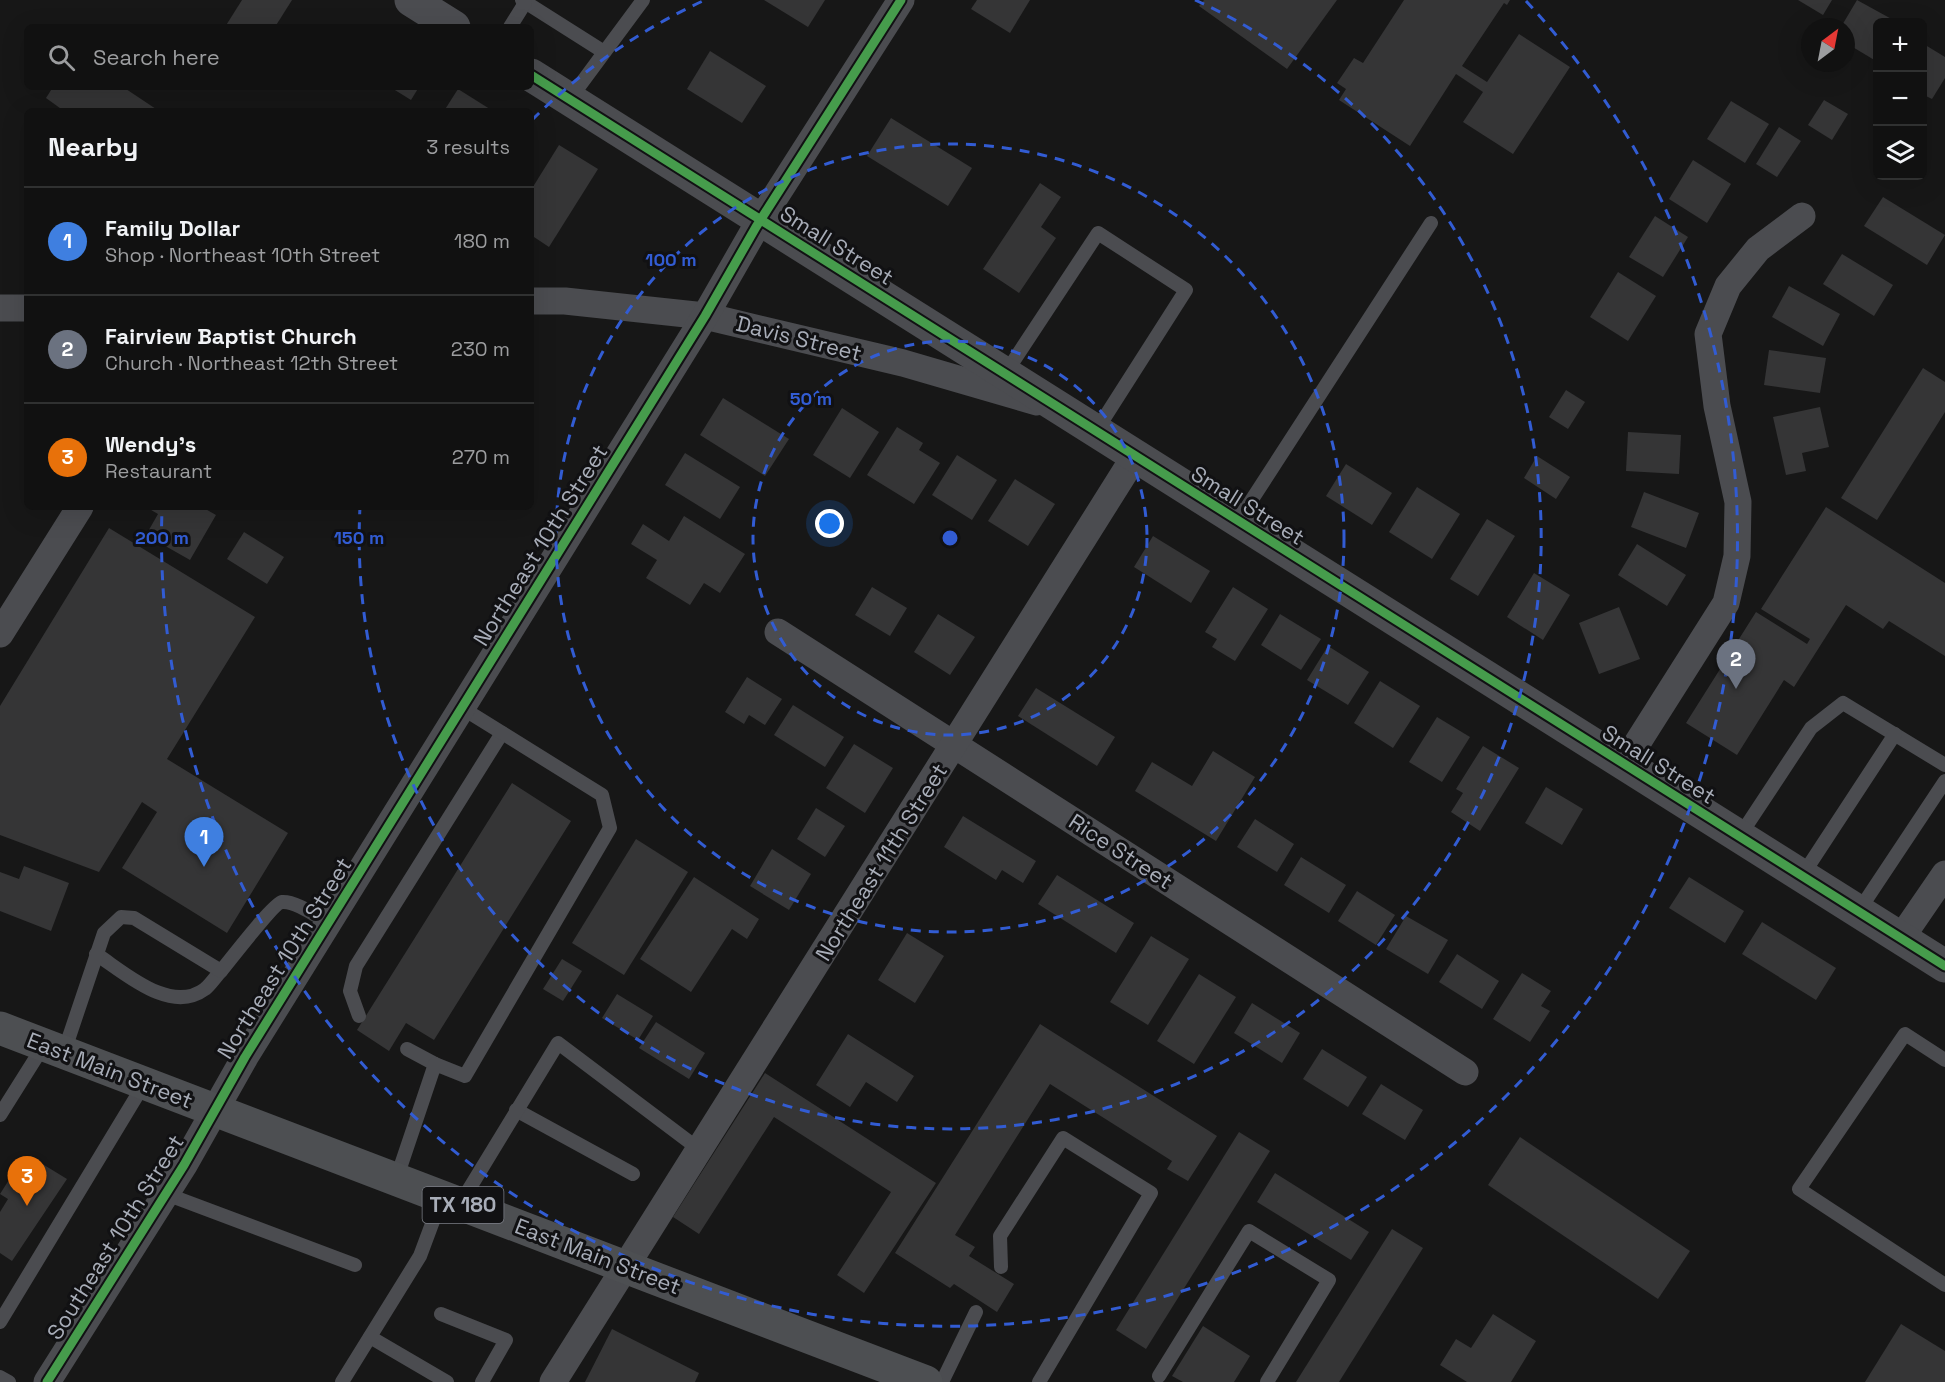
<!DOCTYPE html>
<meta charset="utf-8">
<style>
body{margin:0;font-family:"Space Grotesk",sans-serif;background:#1e1f1f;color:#f1f3f6}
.controls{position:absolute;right:18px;top:18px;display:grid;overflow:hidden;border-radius:9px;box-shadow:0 6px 24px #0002}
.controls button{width:54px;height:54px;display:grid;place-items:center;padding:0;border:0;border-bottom:2px solid #303131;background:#111;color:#f1f3f6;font:30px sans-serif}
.compass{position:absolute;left:1801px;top:18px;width:54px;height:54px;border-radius:50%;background:#111;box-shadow:0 6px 24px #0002;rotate:32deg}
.you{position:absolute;left:830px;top:524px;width:21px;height:21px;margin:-15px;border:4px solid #fff;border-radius:50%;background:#1a73e8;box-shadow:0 0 0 9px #1a73e833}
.badge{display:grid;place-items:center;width:39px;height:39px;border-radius:50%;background:#ea580c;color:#fff;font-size:20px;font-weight:700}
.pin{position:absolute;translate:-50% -50px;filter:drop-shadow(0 2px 3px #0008)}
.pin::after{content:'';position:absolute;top:32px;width:21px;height:18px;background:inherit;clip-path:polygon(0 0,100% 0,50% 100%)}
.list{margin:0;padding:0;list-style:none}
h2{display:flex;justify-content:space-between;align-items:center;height:78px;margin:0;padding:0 24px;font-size:26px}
h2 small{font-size:20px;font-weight:400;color:#9c9d9f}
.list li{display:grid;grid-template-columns:39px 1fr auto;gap:18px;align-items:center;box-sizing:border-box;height:108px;padding:0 24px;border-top:2px solid #303131}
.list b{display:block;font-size:22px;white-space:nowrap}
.list p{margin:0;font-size:20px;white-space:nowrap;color:#9c9d9f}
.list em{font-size:20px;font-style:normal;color:#9c9d9f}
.icon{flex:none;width:33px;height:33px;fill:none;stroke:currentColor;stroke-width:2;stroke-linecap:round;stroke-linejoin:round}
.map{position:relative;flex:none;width:1945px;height:1382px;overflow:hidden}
.search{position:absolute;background:#111;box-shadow:0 6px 24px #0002;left:24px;top:24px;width:510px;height:66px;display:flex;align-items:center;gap:15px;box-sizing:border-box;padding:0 21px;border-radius:9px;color:#9c9d9f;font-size:22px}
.panel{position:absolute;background:#111;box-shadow:0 6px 24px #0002;left:24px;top:108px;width:510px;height:402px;border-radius:9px}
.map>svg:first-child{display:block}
.building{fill:#353536}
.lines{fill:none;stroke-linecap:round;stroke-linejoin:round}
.service{stroke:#4b4c50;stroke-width:14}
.minor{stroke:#4b4c50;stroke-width:27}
.tertiary{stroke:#4b4c50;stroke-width:33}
.primary{stroke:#4d4f52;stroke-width:33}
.cycleway-casing{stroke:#111113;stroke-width:13}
.cycleway{stroke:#469c4c;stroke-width:9}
.ring{fill:none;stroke:#325cd3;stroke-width:3;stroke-dasharray:10 8}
.labels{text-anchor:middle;stroke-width:6;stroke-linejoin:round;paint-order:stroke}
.shield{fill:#111113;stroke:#7b7e86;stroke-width:1.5}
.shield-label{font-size:21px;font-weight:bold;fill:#a8adb8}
.street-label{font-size:22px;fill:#a8adb8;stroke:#111113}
.centre{fill:#325cd3;stroke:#111113;stroke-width:3}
.ring-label{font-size:18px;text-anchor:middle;font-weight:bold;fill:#325cd3;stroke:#111113;stroke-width:6;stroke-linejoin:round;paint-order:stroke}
</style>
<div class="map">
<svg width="1945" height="1382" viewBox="0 0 1945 1382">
<rect width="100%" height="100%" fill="#171717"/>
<g class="building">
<path d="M 242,0 L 292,0 L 275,27 L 225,27 Z"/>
<path d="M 764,0 L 825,0 L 808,27 Z"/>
<path d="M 977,0 L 1030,0 L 1010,33 L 971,9 Z"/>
<path d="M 1204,0 L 1337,0 L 1287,69 L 1199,6 Z"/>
<path d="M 1404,0 L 1510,0 L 1507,5 L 1504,3 L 1462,66 L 1487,82 L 1519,34 L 1570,67 L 1513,154 L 1463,122 L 1483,92 L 1456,74 L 1410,146 L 1339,100 L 1346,89 L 1337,83 L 1354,58 L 1363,63 Z"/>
<path d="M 1798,0 L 1832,0 L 1823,15 Z"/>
<path d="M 1857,0 L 1897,22 L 1878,22 L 1876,61 L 1846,43 L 1846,27 L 1841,27 Z"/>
<path d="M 1922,43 L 1945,57 L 1945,78 L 1932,99 L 1922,94 Z"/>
<path d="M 710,51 L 766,86 L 742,123 L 687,89 Z"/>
<path d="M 53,87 L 123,87 L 159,111 L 64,111 L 46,98 Z"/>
<path d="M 390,87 L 419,87 L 411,100 Z"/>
<path d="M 458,89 L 493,111 L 444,111 Z"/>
<path d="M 1824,100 L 1848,114 L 1832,140 L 1808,125 Z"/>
<path d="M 1731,101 L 1769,124 L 1745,163 L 1707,139 Z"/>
<path d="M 891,118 L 972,168 L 948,206 L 867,156 Z"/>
<path d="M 1779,127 L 1801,141 L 1777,177 L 1756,164 Z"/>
<path d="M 559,145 L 598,169 L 549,247 L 531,235 L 531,190 Z"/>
<path d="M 1693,160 L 1731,184 L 1707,223 L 1669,199 Z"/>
<path d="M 1040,183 L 1061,197 L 1041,227 L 1056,238 L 1019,293 L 983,269 Z"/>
<path d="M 1883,197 L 1945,235 L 1927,265 L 1864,226 Z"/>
<path d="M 1655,216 L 1688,237 L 1663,277 L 1629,257 Z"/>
<path d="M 1842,254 L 1893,285 L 1874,316 L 1823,284 Z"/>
<path d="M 1618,272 L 1656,296 L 1628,341 L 1590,317 Z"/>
<path d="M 1789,286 L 1840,314 L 1823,346 L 1772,317 Z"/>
<path d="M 1769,350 L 1826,358 L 1820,393 L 1764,385 Z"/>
<path d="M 1923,368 L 1945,382 L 1945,412 L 1877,520 L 1841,498 Z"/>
<path d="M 1566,390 L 1585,402 L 1568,429 L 1549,417 Z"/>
<path d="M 723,398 L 789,439 L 765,476 L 700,435 Z"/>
<path d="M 1820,407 L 1829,447 L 1802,453 L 1806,471 L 1786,475 L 1773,417 Z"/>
<path d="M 842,408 L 879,432 L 850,478 L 813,455 Z"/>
<path d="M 897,427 L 923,443 L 919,450 L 940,463 L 914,504 L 867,475 Z"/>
<path d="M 1628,432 L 1681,435 L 1679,474 L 1626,471 Z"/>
<path d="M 685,453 L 740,487 L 720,519 L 665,485 Z"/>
<path d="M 957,455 L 997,480 L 972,520 L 932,495 Z"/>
<path d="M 1537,456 L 1570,477 L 1556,499 L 1524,478 Z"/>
<path d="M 1346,464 L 1392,493 L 1372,525 L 1326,496 Z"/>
<path d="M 1015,479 L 1055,504 L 1028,546 L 988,521 Z"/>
<path d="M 1417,487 L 1460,514 L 1432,559 L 1389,532 Z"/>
<path d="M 1644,492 L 1699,513 L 1686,548 L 1631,527 Z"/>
<path d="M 146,507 L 202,507 L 216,515 L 190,560 L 146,535 L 158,514 Z"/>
<path d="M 1826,507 L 1945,583 L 1945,656 L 1889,621 L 1883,629 L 1846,605 L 1794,687 L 1784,680 L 1737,755 L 1686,723 L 1756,612 L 1807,644 L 1810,639 L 1761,609 Z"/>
<path d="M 684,516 L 745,554 L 720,593 L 704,583 L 690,605 L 646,578 L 657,560 L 631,544 L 643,524 L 669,541 Z"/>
<path d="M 1487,519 L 1515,536 L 1478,596 L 1450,579 Z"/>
<path d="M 109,528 L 255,617 L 167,759 L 288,833 L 227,933 L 122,868 L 157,812 L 142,802 L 99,872 L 0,835 L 0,706 Z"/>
<path d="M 244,532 L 284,557 L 267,584 L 227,559 Z"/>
<path d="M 1153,536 L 1210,571 L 1191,603 L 1134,567 Z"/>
<path d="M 1637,544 L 1686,575 L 1667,606 L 1618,575 Z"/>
<path d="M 1534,573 L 1570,595 L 1543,640 L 1507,617 Z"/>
<path d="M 872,587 L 907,608 L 890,636 L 855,615 Z"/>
<path d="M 1233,587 L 1268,609 L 1235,661 L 1212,647 L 1217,639 L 1205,632 Z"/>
<path d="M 1619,607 L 1640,659 L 1599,674 L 1579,623 Z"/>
<path d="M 938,614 L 975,637 L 950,675 L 914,652 Z"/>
<path d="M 1280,614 L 1321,639 L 1301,670 L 1261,645 Z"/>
<path d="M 1328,646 L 1369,672 L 1348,705 L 1307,680 Z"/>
<path d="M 747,677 L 782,699 L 765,725 L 749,715 L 744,724 L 725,712 Z"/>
<path d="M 1380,681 L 1420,706 L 1393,748 L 1354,723 Z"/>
<path d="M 1036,688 L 1115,737 L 1097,766 L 1018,716 Z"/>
<path d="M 793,705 L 844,737 L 825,767 L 774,735 Z"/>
<path d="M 1437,717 L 1470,737 L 1442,782 L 1409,762 Z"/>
<path d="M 854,744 L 893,768 L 865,813 L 826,788 Z"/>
<path d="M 1483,746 L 1519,768 L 1480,831 L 1451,812 L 1463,793 L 1456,789 Z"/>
<path d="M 1213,751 L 1255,777 L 1216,841 L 1135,791 L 1152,762 L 1192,786 Z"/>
<path d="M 512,783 L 571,821 L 434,1040 L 406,1023 L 389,1051 L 357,1030 Z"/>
<path d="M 1546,787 L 1583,809 L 1562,845 L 1525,823 Z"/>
<path d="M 816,808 L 845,826 L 825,857 L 797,839 Z"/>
<path d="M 963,816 L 1036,861 L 1023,883 L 1002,870 L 996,880 L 944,847 Z"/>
<path d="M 1255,819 L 1294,844 L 1277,872 L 1237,847 Z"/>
<path d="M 636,839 L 688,872 L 624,975 L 572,943 Z"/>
<path d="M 772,849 L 811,874 L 789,910 L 750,886 Z"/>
<path d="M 1301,857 L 1346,885 L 1329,913 L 1284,885 Z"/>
<path d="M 24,866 L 69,883 L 51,931 L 0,911 L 0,872 L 19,879 Z"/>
<path d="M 1057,875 L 1134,923 L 1116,953 L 1038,904 Z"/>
<path d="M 694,877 L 759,919 L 747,939 L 732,929 L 691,992 L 640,959 Z"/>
<path d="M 1689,877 L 1744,911 L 1725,943 L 1669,908 Z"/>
<path d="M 1357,891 L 1395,915 L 1376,945 L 1338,921 Z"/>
<path d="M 1406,916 L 1448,940 L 1428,974 L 1386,949 Z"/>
<path d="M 1762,922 L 1836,968 L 1816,1000 L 1742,954 Z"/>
<path d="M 907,933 L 944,956 L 915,1003 L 878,980 Z"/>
<path d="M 1151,936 L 1189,959 L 1148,1025 L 1110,1002 Z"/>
<path d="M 1457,954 L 1499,981 L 1482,1009 L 1439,982 Z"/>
<path d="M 562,959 L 582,971 L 563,1001 L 543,989 Z"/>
<path d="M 1522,973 L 1551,991 L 1541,1006 L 1550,1011 L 1530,1042 L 1493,1019 Z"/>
<path d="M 1199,974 L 1236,997 L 1194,1064 L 1157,1041 Z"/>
<path d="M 617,994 L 653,1016 L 638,1040 L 602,1018 Z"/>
<path d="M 1252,1003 L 1300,1033 L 1282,1063 L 1234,1033 Z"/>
<path d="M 656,1022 L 705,1053 L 689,1079 L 639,1048 Z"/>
<path d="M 1040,1024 L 1217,1136 L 1188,1181 L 1167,1169 L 1172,1161 L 1050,1084 L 955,1235 L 975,1247 L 969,1256 L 1014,1284 L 997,1312 L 954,1284 L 950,1288 L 895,1253 Z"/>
<path d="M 848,1034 L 914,1076 L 897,1102 L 866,1082 L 850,1107 L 816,1085 Z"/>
<path d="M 1322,1049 L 1367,1077 L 1348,1107 L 1303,1079 Z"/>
<path d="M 765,1073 L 936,1183 L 864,1293 L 837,1275 L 891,1192 L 774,1117 L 699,1234 L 673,1217 Z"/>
<path d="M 1381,1084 L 1423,1110 L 1405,1140 L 1362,1114 Z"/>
<path d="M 1239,1132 L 1270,1151 L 1146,1349 L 1116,1330 Z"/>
<path d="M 1520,1137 L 1690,1251 L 1658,1299 L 1488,1185 Z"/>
<path d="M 31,1157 L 67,1179 L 12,1261 L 0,1253 L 0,1212 L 8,1199 L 0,1194 L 14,1172 L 19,1175 Z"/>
<path d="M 1275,1173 L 1369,1232 L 1351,1260 L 1257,1202 Z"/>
<path d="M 1392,1229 L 1423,1248 L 1339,1382 L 1296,1382 Z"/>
<path d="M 1493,1314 L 1536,1341 L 1511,1382 L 1467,1382 L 1440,1365 L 1456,1339 L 1471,1348 Z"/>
<path d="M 1901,1324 L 1945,1351 L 1945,1382 L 1865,1382 Z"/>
<path d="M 1203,1326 L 1250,1356 L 1234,1382 L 1183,1382 L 1172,1376 Z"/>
<path d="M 612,1329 L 699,1373 L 695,1382 L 585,1382 Z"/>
</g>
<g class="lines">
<g class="service">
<path d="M 522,0 L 604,52"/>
<path d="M 510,27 L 525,3"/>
<path d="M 569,100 L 643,0"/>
<path d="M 1005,374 L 1098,233 L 1186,290 L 1096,431"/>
<path d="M 1238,521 L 1431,223"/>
<path d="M 1739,837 L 1811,728 L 1843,703 L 1945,765"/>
<path d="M 1802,876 L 1895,734"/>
<path d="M 1858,912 L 1945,781"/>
<path d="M 96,954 C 124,972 170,1015 205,989 C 211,984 216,976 221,971"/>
<path d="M 359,1016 L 350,991 L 356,966 L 502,733"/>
<path d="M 407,1049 L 435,1064"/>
<path d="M 64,1052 L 104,933 L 121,917 L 134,918 L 221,971 C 230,960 274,903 282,902 C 296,901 316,916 329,923"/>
<path d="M 1945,1060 L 1905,1034 L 1799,1189 L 1945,1285"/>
<path d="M 516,1110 L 633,1174"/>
<path d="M 0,1115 L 44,1045"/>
<path d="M 396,1180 L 435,1064 L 465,1076 L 610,828 L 602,795 L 462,708"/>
<path d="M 166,1194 L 355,1265"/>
<path d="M 460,1204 L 558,1043 L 700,1150"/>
<path d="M 1001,1267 L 1000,1236 L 1063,1138 L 1151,1193 L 1039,1382"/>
<path d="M 441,1314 L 506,1340 L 482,1382"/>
<path d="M 0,1322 L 144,1084"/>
<path d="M 370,1337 L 447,1382"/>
<path d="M 1159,1376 L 1249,1231 L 1329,1280 L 1267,1382"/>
<path d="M 0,1377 L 9,1382"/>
<path d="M 342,1382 L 420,1256 L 442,1197"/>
<path d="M 942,1382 L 976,1312"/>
</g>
<g class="minor">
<path d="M 531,301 L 565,301 L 705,316 L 903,363 L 1037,402"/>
<path d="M 0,308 L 27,308"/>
<path d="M 778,632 L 1465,1072"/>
<path d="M 0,634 L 80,507"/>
<path d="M 1624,764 L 1726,603 L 1737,556 L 1738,502 L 1717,406 L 1708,334 L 1728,286 L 1758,249 L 1802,216"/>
<path d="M 1901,938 L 1945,874"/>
<path d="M 47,1382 L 184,1165 L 245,1057 L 705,316 L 756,227 L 901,0"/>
<path d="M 553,1382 L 1135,456"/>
</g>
<g class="tertiary">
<path d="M 411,0 L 454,27"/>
<path d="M 531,75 L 1945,966"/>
</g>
<path class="primary" d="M 0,1028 L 926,1382"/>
<g class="cycleway-casing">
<g id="cycleway">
<path d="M 531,75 L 1945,966"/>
<path d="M 47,1382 L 184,1165 L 245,1057 L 705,316 L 756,227 L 901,0"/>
</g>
</g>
<use href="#cycleway" class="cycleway"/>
</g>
<g class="ring">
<circle cx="950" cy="538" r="197"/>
<circle cx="950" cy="538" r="394"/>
<path d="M532 120A591 591 0 0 1 705 0M1195 0A591 591 0 1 1 360 507"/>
<path d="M1526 1A788 788 0 1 1 162 510"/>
</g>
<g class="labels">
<rect class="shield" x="422.5" y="1187" width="81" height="36" rx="4.5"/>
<g class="shield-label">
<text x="463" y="1212">TX 180</text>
</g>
<g class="street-label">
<text transform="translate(837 245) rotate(32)" y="8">Small Street</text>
<text transform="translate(799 338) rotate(14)" y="8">Davis Street</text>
<text transform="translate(1248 505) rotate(32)" y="8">Small Street</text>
<text transform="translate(540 545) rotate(-58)" y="8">Northeast 10th Street</text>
<text transform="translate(1659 764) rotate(32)" y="8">Small Street</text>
<text transform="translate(1121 851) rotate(33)" y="8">Rice Street</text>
<text transform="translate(881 862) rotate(-58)" y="8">Northeast 11th Street</text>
<text transform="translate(284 958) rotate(-58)" y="8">Northeast 10th Street</text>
<text transform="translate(110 1070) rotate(21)" y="8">East Main Street</text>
<text transform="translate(115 1237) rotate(-58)" y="8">Southeast 10th Street</text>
<text transform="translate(598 1256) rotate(21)" y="8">East Main Street</text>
</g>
</g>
<circle cx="950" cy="538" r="9" class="centre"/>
<g class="ring-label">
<text x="671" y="266">100 m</text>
<text x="811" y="405">50 m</text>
<text x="162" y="544">200 m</text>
<text x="359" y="544">150 m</text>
</g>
</svg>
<div class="controls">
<button>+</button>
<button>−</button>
<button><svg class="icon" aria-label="layers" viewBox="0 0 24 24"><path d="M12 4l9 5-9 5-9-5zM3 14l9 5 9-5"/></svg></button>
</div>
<svg class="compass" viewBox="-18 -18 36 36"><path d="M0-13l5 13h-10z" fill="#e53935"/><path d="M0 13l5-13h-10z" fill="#9c9d9f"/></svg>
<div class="you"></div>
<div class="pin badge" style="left:204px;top:867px;background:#3f7fe0">1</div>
<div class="pin badge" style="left:1736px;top:689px;background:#6b7280">2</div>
<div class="pin badge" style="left:27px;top:1206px;background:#e8710a">3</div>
<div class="search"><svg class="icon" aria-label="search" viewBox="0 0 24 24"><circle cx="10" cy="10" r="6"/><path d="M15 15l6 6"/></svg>Search here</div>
<section class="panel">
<h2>Nearby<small>3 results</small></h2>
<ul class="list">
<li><span class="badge" style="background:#3f7fe0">1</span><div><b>Family Dollar</b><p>Shop · Northeast 10th Street</p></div><em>180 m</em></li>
<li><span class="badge" style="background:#6b7280">2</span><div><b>Fairview Baptist Church</b><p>Church · Northeast 12th Street</p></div><em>230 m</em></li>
<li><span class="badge" style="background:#e8710a">3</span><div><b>Wendy's</b><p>Restaurant</p></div><em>270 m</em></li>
</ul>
</section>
</div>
